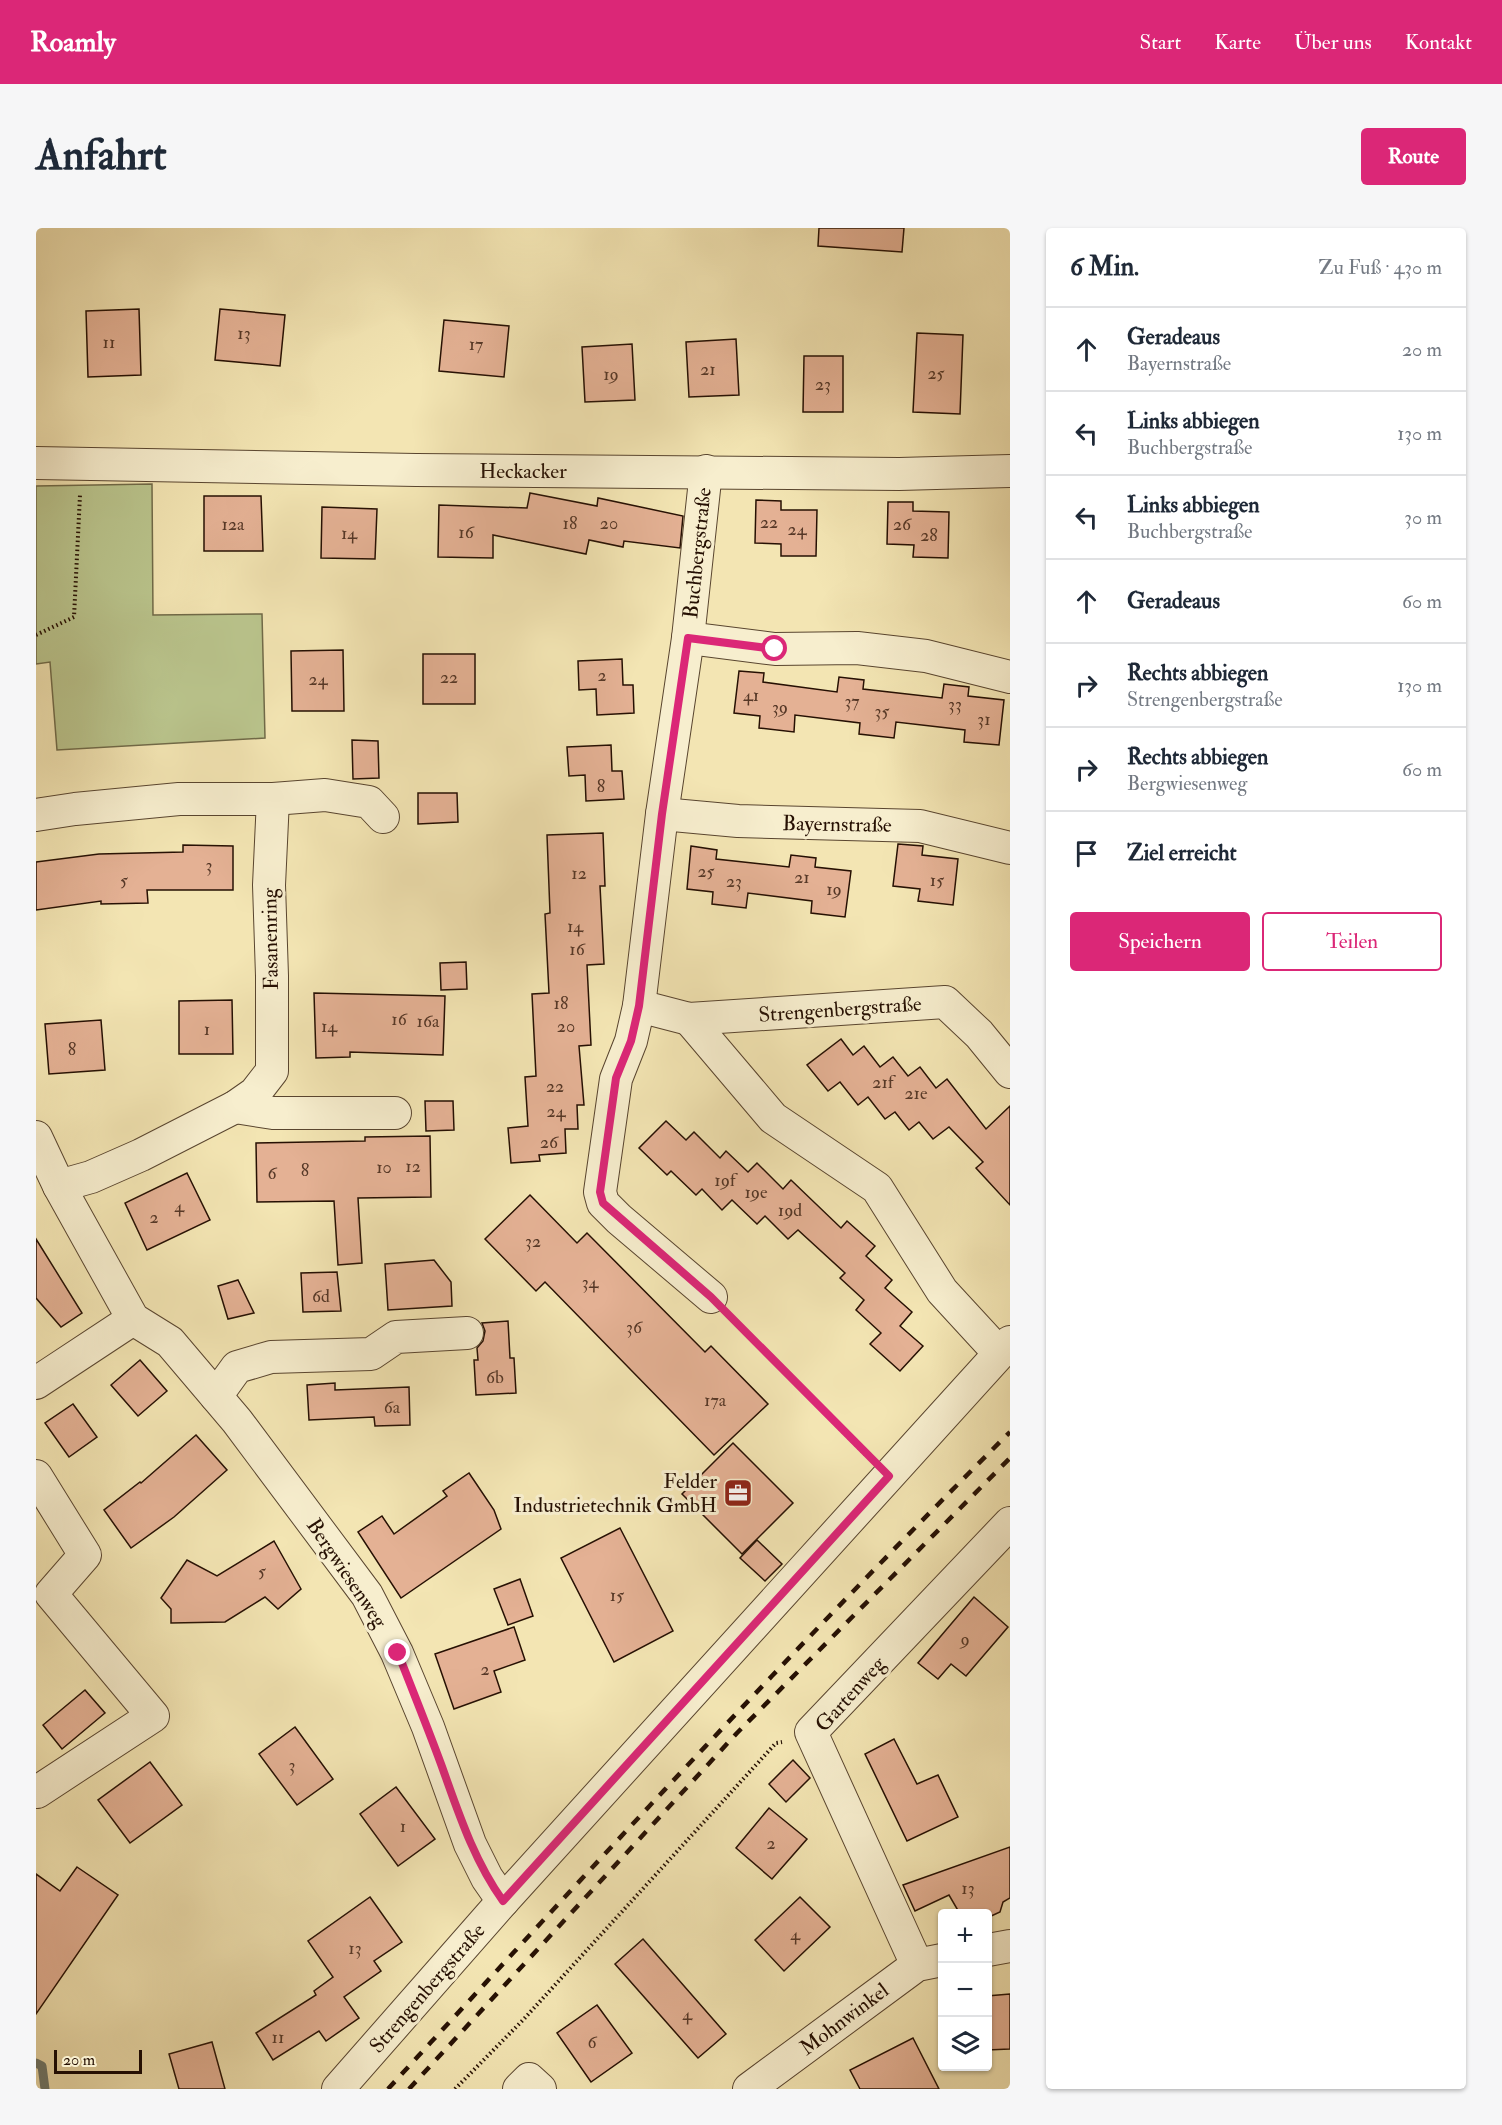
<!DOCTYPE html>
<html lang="de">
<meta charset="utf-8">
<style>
body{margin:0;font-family:"IM FELL Double Pica",serif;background:#f6f6f7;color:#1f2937}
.controls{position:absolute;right:18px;bottom:18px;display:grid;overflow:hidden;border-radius:6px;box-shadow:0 2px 4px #0004}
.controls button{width:54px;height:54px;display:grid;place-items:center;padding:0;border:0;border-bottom:2px solid #e0e1e3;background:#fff;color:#1f2937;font:30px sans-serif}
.scale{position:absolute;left:18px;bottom:15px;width:88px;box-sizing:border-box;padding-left:6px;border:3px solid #261003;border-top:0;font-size:16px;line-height:21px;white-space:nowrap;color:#261003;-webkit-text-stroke:4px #f7eece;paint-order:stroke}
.stop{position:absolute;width:18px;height:18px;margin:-14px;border:4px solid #db2777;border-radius:50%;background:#fff}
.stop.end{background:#db2777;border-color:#fff;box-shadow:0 2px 6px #0008}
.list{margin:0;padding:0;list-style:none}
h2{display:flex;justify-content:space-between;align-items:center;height:78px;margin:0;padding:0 24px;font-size:26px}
h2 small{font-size:20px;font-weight:400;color:#747a83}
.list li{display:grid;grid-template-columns:39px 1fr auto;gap:18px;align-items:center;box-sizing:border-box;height:84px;padding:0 24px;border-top:2px solid #e0e1e3}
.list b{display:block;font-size:22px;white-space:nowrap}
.list p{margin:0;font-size:20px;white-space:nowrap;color:#747a83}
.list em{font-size:20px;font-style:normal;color:#747a83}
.actions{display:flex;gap:12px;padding:18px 24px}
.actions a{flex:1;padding:14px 0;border:2px solid #db2777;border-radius:6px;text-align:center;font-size:21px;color:#db2777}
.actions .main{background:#db2777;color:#fff}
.icon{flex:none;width:33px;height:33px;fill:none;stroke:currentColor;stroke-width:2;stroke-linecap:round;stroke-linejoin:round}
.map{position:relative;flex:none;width:974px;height:1861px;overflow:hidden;border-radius:6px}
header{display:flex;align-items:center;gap:36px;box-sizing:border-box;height:84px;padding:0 30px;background:#db2777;color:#fff}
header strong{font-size:28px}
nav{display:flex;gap:33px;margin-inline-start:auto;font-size:21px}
.intro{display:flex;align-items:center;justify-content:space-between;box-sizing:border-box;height:144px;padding:0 36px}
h1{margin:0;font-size:42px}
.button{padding:15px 27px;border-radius:6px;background:#db2777;color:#fff;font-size:21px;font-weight:700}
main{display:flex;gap:36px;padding:0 36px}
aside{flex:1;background:#fff;border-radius:6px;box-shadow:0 2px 4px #0004}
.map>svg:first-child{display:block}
.green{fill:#bac58d;stroke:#706a48;stroke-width:1.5}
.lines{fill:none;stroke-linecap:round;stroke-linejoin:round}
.stream{stroke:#6d786d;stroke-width:9}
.building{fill:#e4b194;stroke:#261003;stroke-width:1.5}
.minor-casing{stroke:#59452f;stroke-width:34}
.path{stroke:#261003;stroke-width:4;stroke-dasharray:1.5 3;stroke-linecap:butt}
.minor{stroke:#f7eece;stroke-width:32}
.rail{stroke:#261003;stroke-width:4.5;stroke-dasharray:10 10;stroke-linecap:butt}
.route{stroke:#db2777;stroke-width:8}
.labels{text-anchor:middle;stroke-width:6;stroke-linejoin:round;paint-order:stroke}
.number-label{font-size:18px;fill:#563827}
.street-label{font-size:21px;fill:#261003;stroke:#f7eece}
.poi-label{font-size:21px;fill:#261003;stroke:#f7eece;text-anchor:end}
</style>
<header>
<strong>Roamly</strong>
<nav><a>Start</a><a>Karte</a><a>Über uns</a><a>Kontakt</a></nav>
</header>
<div class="intro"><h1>Anfahrt</h1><a class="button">Route</a></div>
<main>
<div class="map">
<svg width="974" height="1861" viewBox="0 0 974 1861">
<rect width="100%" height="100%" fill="#f3e5b3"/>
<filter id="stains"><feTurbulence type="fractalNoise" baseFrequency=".00333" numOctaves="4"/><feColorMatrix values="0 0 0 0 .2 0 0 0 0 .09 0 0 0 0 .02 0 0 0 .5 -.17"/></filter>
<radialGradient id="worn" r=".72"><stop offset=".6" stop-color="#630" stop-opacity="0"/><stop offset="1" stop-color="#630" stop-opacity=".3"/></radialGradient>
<path class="green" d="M 116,256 L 117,387 L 226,386 L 229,510 L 21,522 L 14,434 L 0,436 L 0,258 Z"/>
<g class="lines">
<path class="stream" d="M 0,1835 L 6,1838 L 9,1861"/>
</g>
<g class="building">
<path d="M 783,0 L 868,0 L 866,24 L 782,18 Z"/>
<path d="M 103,81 L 105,147 L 52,149 L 50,83 Z"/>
<path d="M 184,81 L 249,87 L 244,138 L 179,132 Z"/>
<path d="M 408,92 L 473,98 L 468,149 L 403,143 Z"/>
<path d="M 881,105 L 927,107 L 924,186 L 877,184 Z"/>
<path d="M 700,111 L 703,167 L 653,169 L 650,114 Z"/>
<path d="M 596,116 L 599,172 L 549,174 L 546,119 Z"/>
<path d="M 768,128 L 807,128 L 807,184 L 767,184 Z"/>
<path d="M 494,265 L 561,278 L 562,270 L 647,288 L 644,320 L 588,313 L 587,319 L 553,312 L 550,326 L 457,307 L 457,330 L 402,329 L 403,277 L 491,280 Z"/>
<path d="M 168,268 L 225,268 L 227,323 L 168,323 Z"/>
<path d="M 720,272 L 745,273 L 745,282 L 781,282 L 780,328 L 745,328 L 745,316 L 719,315 Z"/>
<path d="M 852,274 L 877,274 L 877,283 L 913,284 L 912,330 L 877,329 L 878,317 L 851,316 Z"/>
<path d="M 286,279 L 341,281 L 339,331 L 285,330 Z"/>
<path d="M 307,422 L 308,483 L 256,483 L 255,423 Z"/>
<rect x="387" y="426" width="52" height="50"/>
<path d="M 586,431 L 587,457 L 597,457 L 598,485 L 561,487 L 560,461 L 543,462 L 542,433 Z"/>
<path d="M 703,443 L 728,445 L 727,454 L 801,464 L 803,449 L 828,452 L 827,461 L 906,470 L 908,456 L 933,459 L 932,468 L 968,472 L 963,517 L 928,514 L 929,502 L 860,494 L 858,510 L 823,506 L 824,495 L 759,487 L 758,504 L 723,500 L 724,488 L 698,485 Z"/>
<path d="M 316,512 L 342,513 L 343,550 L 317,551 Z"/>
<path d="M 575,517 L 576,543 L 586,543 L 588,571 L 550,573 L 549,547 L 533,548 L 531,519 Z"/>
<path d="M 382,565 L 421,565 L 422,594 L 382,596 Z"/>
<path d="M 567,605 L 569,658 L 564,658 L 568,736 L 551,737 L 555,817 L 543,818 L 548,877 L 541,877 L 542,901 L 529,901 L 530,925 L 503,927 L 504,933 L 475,935 L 472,900 L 492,898 L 489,849 L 500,848 L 496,766 L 513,765 L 509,686 L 514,685 L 511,607 Z"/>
<path d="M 862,616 L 887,618 L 886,627 L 922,631 L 917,677 L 882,673 L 884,661 L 857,658 Z"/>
<path d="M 147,617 L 197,618 L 197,662 L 111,662 L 112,675 L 65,676 L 65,673 L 0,682 L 0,634 L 63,626 L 147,624 Z"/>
<path d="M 655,618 L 681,622 L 680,631 L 753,639 L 755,627 L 780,630 L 779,639 L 815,643 L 809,689 L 775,685 L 776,673 L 712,665 L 710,680 L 676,676 L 677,664 L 651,661 Z"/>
<path d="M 430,734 L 431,761 L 405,762 L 404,735 Z"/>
<path d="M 278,765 L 409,768 L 407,827 L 314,824 L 314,829 L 280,830 Z"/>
<path d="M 196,772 L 197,826 L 143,826 L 143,773 Z"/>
<path d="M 65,792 L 69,842 L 13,846 L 9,796 Z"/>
<path d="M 805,811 L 817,827 L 828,818 L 844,839 L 857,829 L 872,848 L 884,839 L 900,860 L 911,851 L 950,901 L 974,878 L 974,977 L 940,940 L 947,934 L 913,899 L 897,911 L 883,894 L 873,902 L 859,884 L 849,891 L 832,869 L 822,877 L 804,854 L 792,863 L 771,837 Z"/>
<path d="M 389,873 L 417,873 L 418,902 L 390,903 Z"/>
<path d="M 630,893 L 650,912 L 658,904 L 684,930 L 690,923 L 712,944 L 721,935 L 747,961 L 755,952 L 805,1000 L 811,993 L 839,1018 L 830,1028 L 856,1052 L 849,1060 L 876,1084 L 864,1098 L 887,1118 L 864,1143 L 834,1116 L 845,1105 L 820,1082 L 828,1072 L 804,1050 L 809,1045 L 762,1002 L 752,1011 L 729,988 L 721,996 L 696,972 L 686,982 L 666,961 L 660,967 L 635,943 L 631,947 L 603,920 Z"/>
<path d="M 394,908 L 395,969 L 322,970 L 326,1035 L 302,1037 L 298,973 L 221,974 L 220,915 L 329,913 L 329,909 Z"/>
<path d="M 151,945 L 174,992 L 111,1022 L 89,975 Z"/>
<path d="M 494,967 L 541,1015 L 551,1005 L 669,1124 L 675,1118 L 732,1176 L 678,1227 L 509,1054 L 500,1063 L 449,1011 Z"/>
<path d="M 0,1011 L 46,1085 L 25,1099 L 0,1070 Z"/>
<path d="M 398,1032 L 415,1054 L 416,1078 L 352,1082 L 349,1036 Z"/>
<path d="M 301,1044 L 305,1083 L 267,1084 L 265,1045 Z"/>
<path d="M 202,1052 L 218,1085 L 192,1091 L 182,1058 Z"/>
<path d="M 472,1093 L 474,1130 L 478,1130 L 480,1165 L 440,1167 L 438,1132 L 442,1132 L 441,1120 L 447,1113 L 449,1103 L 446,1095 Z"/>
<path d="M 104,1132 L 131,1163 L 102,1188 L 75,1157 Z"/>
<path d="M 299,1155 L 299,1162 L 373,1159 L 374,1197 L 339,1198 L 338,1189 L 273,1192 L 271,1157 Z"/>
<path d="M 37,1176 L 61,1209 L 33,1229 L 9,1195 Z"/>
<path d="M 160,1207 L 191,1242 L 138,1289 L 95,1320 L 68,1282 L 104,1254 L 105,1255 Z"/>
<path d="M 697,1215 L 757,1275 L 706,1326 L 646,1266 Z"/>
<path d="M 433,1245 L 458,1282 L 465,1301 L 365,1370 L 322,1304 L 346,1288 L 358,1306 L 411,1268 L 407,1263 Z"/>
<path d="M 584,1300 L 637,1403 L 578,1434 L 525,1330 Z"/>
<path d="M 721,1312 L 746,1336 L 729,1353 L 704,1330 Z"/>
<path d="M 238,1313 L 265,1361 L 242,1381 L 229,1369 L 189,1394 L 135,1395 L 135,1381 L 125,1370 L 151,1332 L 181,1348 Z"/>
<path d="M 484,1351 L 497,1388 L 472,1397 L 458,1361 Z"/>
<path d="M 938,1369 L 972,1399 L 930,1448 L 915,1436 L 902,1451 L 882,1435 Z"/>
<path d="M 478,1399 L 489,1432 L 458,1443 L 465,1464 L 418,1481 L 399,1426 Z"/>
<path d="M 49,1462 L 69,1485 L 26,1521 L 7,1497 Z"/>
<path d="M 259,1499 L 297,1551 L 261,1577 L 223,1526 Z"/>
<path d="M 858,1511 L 881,1556 L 902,1547 L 922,1589 L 871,1613 L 829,1526 Z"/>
<path d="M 757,1532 L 774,1550 L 750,1574 L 733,1556 Z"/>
<path d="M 114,1534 L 146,1577 L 94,1615 L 62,1572 Z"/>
<path d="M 360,1559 L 399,1611 L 362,1638 L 324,1586 Z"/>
<path d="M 733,1580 L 771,1611 L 736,1651 L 700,1620 Z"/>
<path d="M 974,1619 L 974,1670 L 967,1674 L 964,1684 L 953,1689 L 951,1686 L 924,1686 L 913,1667 L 879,1683 L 867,1657 Z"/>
<path d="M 41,1639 L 82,1667 L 0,1786 L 0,1646 L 24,1663 Z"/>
<path d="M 334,1669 L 366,1714 L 338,1733 L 345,1743 L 308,1769 L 323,1790 L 290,1813 L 283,1803 L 237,1832 L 220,1805 L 280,1767 L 278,1763 L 297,1749 L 272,1713 Z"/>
<path d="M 764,1669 L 794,1699 L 748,1743 L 719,1712 Z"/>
<path d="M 607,1711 L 690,1806 L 662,1830 L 579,1736 Z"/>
<path d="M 974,1766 L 974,1821 L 951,1822 L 951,1768 Z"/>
<path d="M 561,1777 L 596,1825 L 555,1854 L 521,1805 Z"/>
<path d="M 877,1810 L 903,1861 L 824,1861 L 814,1842 Z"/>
<path d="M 176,1814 L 189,1861 L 143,1861 L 133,1826 Z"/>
</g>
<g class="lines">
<g class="minor-casing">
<g id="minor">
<path d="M 0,235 L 380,242 L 863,246 L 974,243"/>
<path d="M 670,243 L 652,410 L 626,586 L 603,778 L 595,813 L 580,851 L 564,964 L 567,975 L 583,991 L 675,1069"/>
<path d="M 652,410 L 739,421 L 821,420 L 890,428 L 974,449"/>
<path d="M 237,571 L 289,567 L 333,574 L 347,589"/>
<path d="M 626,586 L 702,593 L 884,598 L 974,620"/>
<path d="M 0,587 L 39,581 L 143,571 L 237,571 L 233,657 L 236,748 L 236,843 L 219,865 L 199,879 L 105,927 L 55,949 L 23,958"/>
<path d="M 603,778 L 653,791 L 909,774 L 943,806 L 974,844"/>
<path d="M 653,791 L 737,890 L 841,960 L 906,1063 L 963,1125"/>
<path d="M 199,879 L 237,885 L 359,885"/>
<path d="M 0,909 L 23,958 L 97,1091 L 134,1114 L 201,1193 L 331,1367 L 361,1425 L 392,1499 L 434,1616 L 451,1650 L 467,1673"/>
<path d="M 0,1155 L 97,1091"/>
<path d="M 180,1168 L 201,1139 L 235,1129 L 335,1126 L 360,1109 L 431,1105"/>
<path d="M 0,1248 L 49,1327 L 15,1366 L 117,1488 L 1,1564 L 0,1562"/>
<path d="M 952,1722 L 974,1718"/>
<path d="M 881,1737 L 775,1504 L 974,1295"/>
<path d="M 302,1861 L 467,1673 L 974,1114"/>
<path d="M 483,1861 L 493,1851 L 504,1861"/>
<path d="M 713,1861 L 881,1737 L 906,1732"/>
</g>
</g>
<g class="path">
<path d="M 0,407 L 38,389 L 44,267"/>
<path d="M 696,1091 L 830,1227"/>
<path d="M 419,1861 L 487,1792 L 740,1515 L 746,1514"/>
</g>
<use href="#minor" class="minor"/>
<g class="rail">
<path d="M 352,1861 C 556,1639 760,1417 974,1204"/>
<path d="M 373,1861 L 701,1505 L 974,1230"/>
</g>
</g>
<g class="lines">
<path class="route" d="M 362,1425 C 376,1461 391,1498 405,1536 C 422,1583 437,1631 467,1673 L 853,1248 L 675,1069 L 567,975 L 564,964 L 580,850 L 595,813 L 603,778 L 626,586 L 652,410 L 739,421"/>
</g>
<defs>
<g id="office-square" transform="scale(1.5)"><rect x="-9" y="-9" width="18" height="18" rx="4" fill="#8f2418" stroke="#f7eece"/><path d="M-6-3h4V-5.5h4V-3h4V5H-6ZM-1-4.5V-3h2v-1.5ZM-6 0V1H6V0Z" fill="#fff"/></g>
</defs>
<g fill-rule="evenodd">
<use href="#office-square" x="702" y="1265"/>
</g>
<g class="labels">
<g class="number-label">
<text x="208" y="111">13</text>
<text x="73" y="120">11</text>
<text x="440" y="122">17</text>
<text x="672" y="147">21</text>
<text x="900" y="151">25</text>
<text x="575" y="152">19</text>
<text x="787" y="162">23</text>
<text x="733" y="300">22</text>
<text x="534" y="301">18</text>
<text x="573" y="301">20</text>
<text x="197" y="302">12a</text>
<text x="866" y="302">26</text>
<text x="761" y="307">24</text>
<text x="430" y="310">16</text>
<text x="313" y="311">14</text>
<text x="893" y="313">28</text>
<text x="566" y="453">2</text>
<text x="413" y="455">22</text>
<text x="282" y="457">24</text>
<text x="715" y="473">41</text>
<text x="816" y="479">37</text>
<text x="919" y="482">33</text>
<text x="744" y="485">39</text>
<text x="846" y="489">35</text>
<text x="948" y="497">31</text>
<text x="565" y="564">8</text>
<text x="173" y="643">3</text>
<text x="670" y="649">25</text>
<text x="543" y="651">12</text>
<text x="766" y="655">21</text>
<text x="88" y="658">5</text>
<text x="901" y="658">15</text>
<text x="698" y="659">23</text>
<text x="798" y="667">19</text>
<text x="539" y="704">14</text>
<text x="541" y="727">16</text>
<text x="525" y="781">18</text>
<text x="363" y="797">16</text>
<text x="392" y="799">16a</text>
<text x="293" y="804">14</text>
<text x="530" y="804">20</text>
<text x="171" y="807">1</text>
<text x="36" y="827">8</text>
<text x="847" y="860">21f</text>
<text x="519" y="864">22</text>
<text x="880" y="871">21e</text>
<text x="520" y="889">24</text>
<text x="513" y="920">26</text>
<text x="377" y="944">12</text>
<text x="348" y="945">10</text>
<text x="269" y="948">8</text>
<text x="236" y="951">6</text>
<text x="689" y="958">19f</text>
<text x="720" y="970">19e</text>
<text x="143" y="984">4</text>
<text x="754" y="988">19d</text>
<text x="118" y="995">2</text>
<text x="497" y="1019">32</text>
<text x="554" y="1060">34</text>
<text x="285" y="1074">6d</text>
<text x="598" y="1105">36</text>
<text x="459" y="1155">6b</text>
<text x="679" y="1178">17a</text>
<text x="356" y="1185">6a</text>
<text x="226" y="1349">5</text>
<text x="581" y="1373">15</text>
<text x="929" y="1417">9</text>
<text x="449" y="1447">2</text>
<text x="256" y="1543">3</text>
<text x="367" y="1604">1</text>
<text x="735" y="1621">2</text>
<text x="932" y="1666">13</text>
<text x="759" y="1712">4</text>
<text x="319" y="1726">13</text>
<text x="651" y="1792">4</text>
<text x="242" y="1815">11</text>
<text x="556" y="1820">6</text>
</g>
<g class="street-label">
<text x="487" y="250">Heckacker</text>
<text transform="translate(661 325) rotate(-84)" y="7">Buchbergstraße</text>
<text transform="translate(801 596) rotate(1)" y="7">Bayernstraße</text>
<text transform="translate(234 711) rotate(-91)" y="7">Fasanenring</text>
<text transform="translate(804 781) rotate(-4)" y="7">Strengenbergstraße</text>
<text transform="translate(311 1345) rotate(56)" y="7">Bergwiesenweg</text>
<text transform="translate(814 1466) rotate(-48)" y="7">Gartenweg</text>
<text transform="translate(391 1760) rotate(-49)" y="7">Strengenbergstraße</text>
<text transform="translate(808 1791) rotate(-37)" y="7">Mohnwinkel</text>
</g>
<g class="poi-label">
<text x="681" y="1260">Felder<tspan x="681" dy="24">Industrietechnik GmbH</tspan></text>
</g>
</g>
<rect width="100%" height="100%" filter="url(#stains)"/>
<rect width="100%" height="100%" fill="url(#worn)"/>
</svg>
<div class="controls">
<button>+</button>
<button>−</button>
<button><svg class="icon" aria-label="layers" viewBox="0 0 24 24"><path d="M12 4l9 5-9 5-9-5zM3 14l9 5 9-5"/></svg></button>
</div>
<div class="scale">20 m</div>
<div class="stop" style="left:739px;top:421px"></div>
<div class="stop end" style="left:362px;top:1425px"></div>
</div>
<aside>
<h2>6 Min.<small>Zu Fuß · 430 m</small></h2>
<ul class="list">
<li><svg class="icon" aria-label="ahead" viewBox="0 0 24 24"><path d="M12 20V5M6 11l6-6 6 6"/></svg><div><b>Geradeaus</b><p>Bayernstraße</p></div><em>20 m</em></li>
<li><svg class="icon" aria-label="left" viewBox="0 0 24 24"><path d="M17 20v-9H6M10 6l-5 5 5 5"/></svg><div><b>Links abbiegen</b><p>Buchbergstraße</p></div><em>130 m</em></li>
<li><svg class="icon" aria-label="left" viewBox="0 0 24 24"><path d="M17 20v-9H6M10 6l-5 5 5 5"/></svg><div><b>Links abbiegen</b><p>Buchbergstraße</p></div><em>30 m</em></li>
<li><svg class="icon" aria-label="ahead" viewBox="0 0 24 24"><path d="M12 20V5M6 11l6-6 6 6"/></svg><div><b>Geradeaus</b></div><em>60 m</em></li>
<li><svg class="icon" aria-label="right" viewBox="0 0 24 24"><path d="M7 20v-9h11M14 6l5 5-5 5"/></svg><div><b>Rechts abbiegen</b><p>Strengenbergstraße</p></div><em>130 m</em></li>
<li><svg class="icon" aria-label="right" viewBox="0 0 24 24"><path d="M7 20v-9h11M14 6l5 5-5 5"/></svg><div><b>Rechts abbiegen</b><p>Bergwiesenweg</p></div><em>60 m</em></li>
<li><svg class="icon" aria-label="arrive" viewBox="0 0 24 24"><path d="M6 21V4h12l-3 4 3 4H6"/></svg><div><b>Ziel erreicht</b></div></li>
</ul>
<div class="actions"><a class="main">Speichern</a><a>Teilen</a></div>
</aside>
</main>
